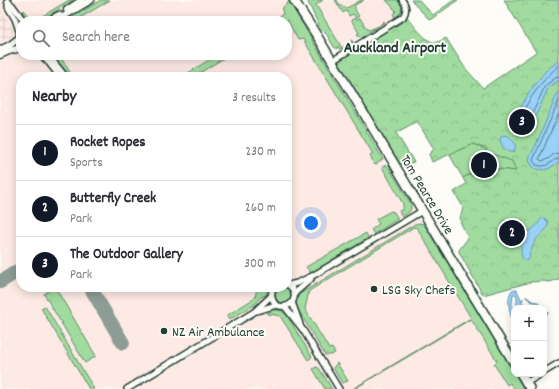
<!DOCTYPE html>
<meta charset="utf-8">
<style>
body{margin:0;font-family:Dekko,sans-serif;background:#f2f2f3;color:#2b2b33}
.controls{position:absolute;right:12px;bottom:12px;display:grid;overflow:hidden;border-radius:8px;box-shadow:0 2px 10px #0003}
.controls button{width:36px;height:36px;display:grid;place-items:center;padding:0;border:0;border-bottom:1px solid #e1e1e2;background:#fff;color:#2b2b33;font:20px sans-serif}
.you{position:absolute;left:311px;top:223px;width:14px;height:14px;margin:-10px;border:3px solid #fff;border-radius:50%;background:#1a73e8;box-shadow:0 0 0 6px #1a73e833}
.badge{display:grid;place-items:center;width:26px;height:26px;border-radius:50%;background:#111827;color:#fff;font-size:13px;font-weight:700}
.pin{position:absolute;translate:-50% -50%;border:2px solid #fff;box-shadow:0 1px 4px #0006}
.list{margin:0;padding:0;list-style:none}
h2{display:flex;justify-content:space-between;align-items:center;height:52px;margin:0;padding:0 16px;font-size:17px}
h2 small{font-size:13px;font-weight:400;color:#7c7c81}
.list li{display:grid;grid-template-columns:26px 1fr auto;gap:12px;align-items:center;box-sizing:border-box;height:56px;padding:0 16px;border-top:1px solid #e1e1e2}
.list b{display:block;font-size:15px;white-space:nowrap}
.list p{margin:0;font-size:13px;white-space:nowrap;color:#7c7c81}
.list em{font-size:13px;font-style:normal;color:#7c7c81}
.icon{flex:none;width:22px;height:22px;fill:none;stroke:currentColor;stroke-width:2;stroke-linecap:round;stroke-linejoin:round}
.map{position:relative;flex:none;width:559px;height:389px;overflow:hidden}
.search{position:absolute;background:#fff;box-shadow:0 2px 10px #0003;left:16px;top:16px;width:276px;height:44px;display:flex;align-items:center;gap:10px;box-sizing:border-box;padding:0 14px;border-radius:16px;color:#7c7c81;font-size:15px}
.panel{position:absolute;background:#fff;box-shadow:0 2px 10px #0003;left:16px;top:72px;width:276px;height:220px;border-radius:16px}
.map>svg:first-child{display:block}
.built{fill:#fdeae5;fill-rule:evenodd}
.industrial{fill:url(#industrial-grid)}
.green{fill:#a1dba0;stroke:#608c6a}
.forest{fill:url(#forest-crowns);stroke:#608c6a}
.water{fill:#99d1f8;stroke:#6896aa}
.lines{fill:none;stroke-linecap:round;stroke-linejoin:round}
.shore{stroke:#507882;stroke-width:1}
.stream{stroke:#6896aa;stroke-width:1.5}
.taxiway{stroke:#8e9c96;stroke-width:14}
.minor-casing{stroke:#1f3d34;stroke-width:8}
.tertiary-casing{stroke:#1f3d34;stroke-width:9}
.primary-casing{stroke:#1f3d34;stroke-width:11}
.minor{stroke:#fdfcf7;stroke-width:5}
.tertiary{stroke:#fdfcf7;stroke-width:6}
.primary{stroke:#fdfcf7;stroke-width:8}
.poi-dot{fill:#1f3d34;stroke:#fdfcf7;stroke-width:1.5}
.labels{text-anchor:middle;stroke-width:4;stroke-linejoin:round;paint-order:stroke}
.street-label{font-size:14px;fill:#1f3d34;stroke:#fdfcf7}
.poi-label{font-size:14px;fill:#1f3d34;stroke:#fdfcf7;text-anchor:start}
.quarter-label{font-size:16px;font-weight:bold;fill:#1f3d34;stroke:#fdfcf7}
</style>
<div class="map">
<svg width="559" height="389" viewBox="0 0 559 389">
<defs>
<pattern id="industrial-grid" width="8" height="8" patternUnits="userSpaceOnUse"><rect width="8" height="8" fill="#fdeae5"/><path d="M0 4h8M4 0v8" fill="none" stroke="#d8cac5"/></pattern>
<pattern id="forest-crowns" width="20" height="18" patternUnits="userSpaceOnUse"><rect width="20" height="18" fill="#a1dba0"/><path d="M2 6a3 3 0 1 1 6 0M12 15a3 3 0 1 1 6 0" fill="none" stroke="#8abd8a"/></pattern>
</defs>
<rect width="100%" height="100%" fill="#fdfcf7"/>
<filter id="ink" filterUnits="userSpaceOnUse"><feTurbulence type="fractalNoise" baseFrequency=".025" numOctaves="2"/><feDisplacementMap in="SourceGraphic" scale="8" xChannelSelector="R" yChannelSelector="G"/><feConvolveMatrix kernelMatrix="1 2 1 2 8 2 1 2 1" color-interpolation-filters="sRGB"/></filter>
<g filter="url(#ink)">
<g class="built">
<path d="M 0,0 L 289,0 L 386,165 L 389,168 L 524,389 L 0,389 ZM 21,21 L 287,21 L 287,55 L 21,55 ZM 21,77 L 287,77 L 287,287 L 21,287 Z"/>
<path d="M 312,0 L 397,0 L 402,5 L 401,12 L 397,18 L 340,49 L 335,43 Z"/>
</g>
<path class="industrial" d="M 0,9 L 13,30 L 9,37 L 0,42 Z"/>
<g class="green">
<path d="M 69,0 L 73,0 L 44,19 C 38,20 33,22 28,20 L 22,12 L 24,10 C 28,17 30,20 39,18 Z"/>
<path d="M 101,0 L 110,0 L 75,21 L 66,21 Z"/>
<path d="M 307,0 L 323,0 L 316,5 L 342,48 L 352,42 L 351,39 L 353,42 L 340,50 L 338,46 L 337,47 L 337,49 L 334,47 L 327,35 L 320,28 Z"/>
<path d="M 335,0 L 337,0 L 340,6 L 341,5 L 345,8 C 352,7 357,0 364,0 L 355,5 C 354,9 357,13 359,16 L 356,18 L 353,14 L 349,16 L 346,11 L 343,13 Z"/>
<path d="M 386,0 L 398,0 L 402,5 C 401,11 401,14 395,18 L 393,14 L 396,11 Z"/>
<path d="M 411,0 L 419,0 L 433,15 L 454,0 L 458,0 L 430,20 L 423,13 Z"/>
<path d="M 289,1 L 383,159 L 375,165 L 370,156 L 373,154 L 303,39 L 298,40 L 287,20 L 285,21 L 272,21 L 283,14 L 282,10 L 283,7 L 287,4 Z"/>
<path d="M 355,18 L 356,20 L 360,18 L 366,28 L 369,30 L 379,26 L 384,21 L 385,22 L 362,37 L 358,35 L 357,34 L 359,33 L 351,20 Z"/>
<path d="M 52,55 L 59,55 L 70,72 L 67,74 Z"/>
<path d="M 217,55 L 229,55 L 193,77 L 184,77 L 183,76 Z"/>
<path d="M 473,144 L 487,149 L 486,152 L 512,160 L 516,171 L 499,169 L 486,174 L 477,170 L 463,178 L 449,154 Z"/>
<path d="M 386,165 L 389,168 L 411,204 C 412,212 408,213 402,217 L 399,211 L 403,209 L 403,204 L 382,167 Z"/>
<path d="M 391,211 L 394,212 L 398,219 L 374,234 L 371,230 L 379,224 L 376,219 Z"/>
<path d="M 419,223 L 424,224 L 524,389 L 514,389 L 510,383 L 507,385 L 494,364 L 497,361 L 471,319 L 354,389 L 354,388 L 471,318 L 417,228 L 414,227 L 309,291 L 305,309 L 329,349 L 332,348 L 335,353 L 331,355 L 325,355 L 297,308 L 296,300 L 298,295 L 415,224 Z"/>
<path d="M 366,233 L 368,238 L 311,273 L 306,267 Z"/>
<path d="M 55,287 L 96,356 L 85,363 L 44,294 Z"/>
<path d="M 257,287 L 268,287 L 266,295 L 261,297 L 254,305 L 232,318 L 228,318 L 226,316 L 255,298 Z"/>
<circle cx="283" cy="295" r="8"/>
<path d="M 45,306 L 94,389 L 89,389 L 41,308 Z"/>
<path d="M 273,310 L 280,310 L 286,314 L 312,357 L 308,360 L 280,316 L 270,314 L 268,315 L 267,313 Z"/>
<path d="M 337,363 L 348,381 L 342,383 L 333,368 Z"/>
<path d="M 316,367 L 319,368 L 332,389 L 325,389 L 313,369 Z"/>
</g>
<path class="forest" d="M 504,0 L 559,0 L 559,279 L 550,282 L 543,281 L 531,282 L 483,295 L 459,252 L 459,250 L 468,238 C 466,234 461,224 460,220 C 460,215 463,211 463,207 L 454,192 L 466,184 L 463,178 L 477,170 L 483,169 L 486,174 L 499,169 L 516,171 L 512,161 L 486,152 L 486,149 L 473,144 L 432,162 L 429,154 L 434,149 L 417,121 L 396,133 L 414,162 L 410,163 L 410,164 L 405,166 L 402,164 L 399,164 L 338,61 L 407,17 C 413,24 424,40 433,42 C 437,43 442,40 446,38 L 465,68 L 483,88 L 536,52 Z"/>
<g class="water">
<path d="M 559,61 L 559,80 L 548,88 L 531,127 L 526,132 L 520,135 L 516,133 C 515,131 514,128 514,124 C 516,110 538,78 549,68 C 552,66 556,63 559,61 Z"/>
<path d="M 558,92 L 559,92 L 559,161 C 550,169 545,172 534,168 L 529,161 L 530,156 L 536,145 Z"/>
<path d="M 504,135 L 508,136 L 515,143 L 515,150 L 513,152 C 506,153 501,146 500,139 L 502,136 Z"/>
<path d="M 543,217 L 548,222 C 548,231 540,234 535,241 C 533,245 532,250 529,254 L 530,257 L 528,260 L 526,261 L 522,258 C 520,249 521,240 527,232 C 534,230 538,223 543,217 Z"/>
<path d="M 512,290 L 517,290 L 525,308 L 515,308 C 518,304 517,298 516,294 L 513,294 L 512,305 L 514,308 L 514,326 C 511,316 505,300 512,290 Z"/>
</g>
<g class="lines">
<g class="shore">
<path d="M 559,66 C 557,68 554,69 552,72 C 542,80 514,118 519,130 L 524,129 L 527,125 L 545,86 L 555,78 L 559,77"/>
<path d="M 559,100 L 533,160 L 536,165 C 549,169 550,160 559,158"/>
<path d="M 559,113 L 539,159 L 542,161 L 548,159 L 554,154 L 559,153"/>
</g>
<g class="stream">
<path d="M 526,297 C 531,299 530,303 537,302 L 539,305 L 543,306 L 544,308"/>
<path d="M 522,300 L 523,299"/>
<path d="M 544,310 L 547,313"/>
<path d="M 544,314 L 548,313"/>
</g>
<g class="taxiway">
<path d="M 0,282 L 21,269"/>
<path d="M 90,287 L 123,343"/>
</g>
<g class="minor-casing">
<g id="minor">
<path d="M 7,1 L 12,5 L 24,21"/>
<path d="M 8,2 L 8,7 L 15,19 L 20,34"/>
<path d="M 41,55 L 49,63 L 60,77"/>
<path d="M 48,55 L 66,77"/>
<path d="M 332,61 L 403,17 C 407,11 407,6 402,0"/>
<path d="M 289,285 L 297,283 L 314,275 L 422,211"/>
<path d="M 274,287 C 270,293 271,299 276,305 C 292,312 302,293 287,284"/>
<path d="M 294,294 L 311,279"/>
<path d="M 292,302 L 300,324"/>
<path d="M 285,307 L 303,330 L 339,389"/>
<path d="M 257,311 L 276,305"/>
<path d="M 544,372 L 559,363"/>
<path d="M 526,383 L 541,374"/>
<path d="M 127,389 L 254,312 L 271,296"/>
</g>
</g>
<g class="tertiary-casing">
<g id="tertiary">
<path d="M 67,10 L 82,0"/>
<path d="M 48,21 L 59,15"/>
<path d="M 56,21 L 91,0"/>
<path d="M 21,33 L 19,38 L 21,43"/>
<path d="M 0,50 L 10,45 L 19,38"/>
<path d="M 0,55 L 9,51 L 21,48"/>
</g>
</g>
<g class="primary-casing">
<g id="primary">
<path d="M 294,0 L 319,39 L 514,363"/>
<path d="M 521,374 L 530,389"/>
</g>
</g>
<use href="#minor" class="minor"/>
<use href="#tertiary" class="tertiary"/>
<use href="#primary" class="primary"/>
</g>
</g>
<g class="poi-dot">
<circle cx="374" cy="289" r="4"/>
<circle cx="164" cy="331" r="4"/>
</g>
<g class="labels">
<g class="street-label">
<text transform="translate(428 194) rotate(59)" y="5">Tom Pearce Drive</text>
</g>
<g class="poi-label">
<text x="382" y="294">LSG Sky Chefs</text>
<text x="172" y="336">NZ Air Ambulance</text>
</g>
<g class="quarter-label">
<text x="395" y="52">Auckland Airport</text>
</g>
</g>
</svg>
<div class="controls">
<button>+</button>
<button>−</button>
</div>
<div class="you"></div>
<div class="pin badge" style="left:484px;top:165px">1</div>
<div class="pin badge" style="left:512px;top:233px">2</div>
<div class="pin badge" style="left:522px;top:122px">3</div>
<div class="search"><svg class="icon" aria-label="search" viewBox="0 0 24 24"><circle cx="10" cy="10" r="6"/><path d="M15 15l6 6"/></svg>Search here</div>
<section class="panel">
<h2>Nearby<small>3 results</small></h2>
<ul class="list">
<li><span class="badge">1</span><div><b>Rocket Ropes</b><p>Sports</p></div><em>230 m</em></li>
<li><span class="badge">2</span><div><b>Butterfly Creek</b><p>Park</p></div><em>260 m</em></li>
<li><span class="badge">3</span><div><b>The Outdoor Gallery</b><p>Park</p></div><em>300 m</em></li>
</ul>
</section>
</div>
